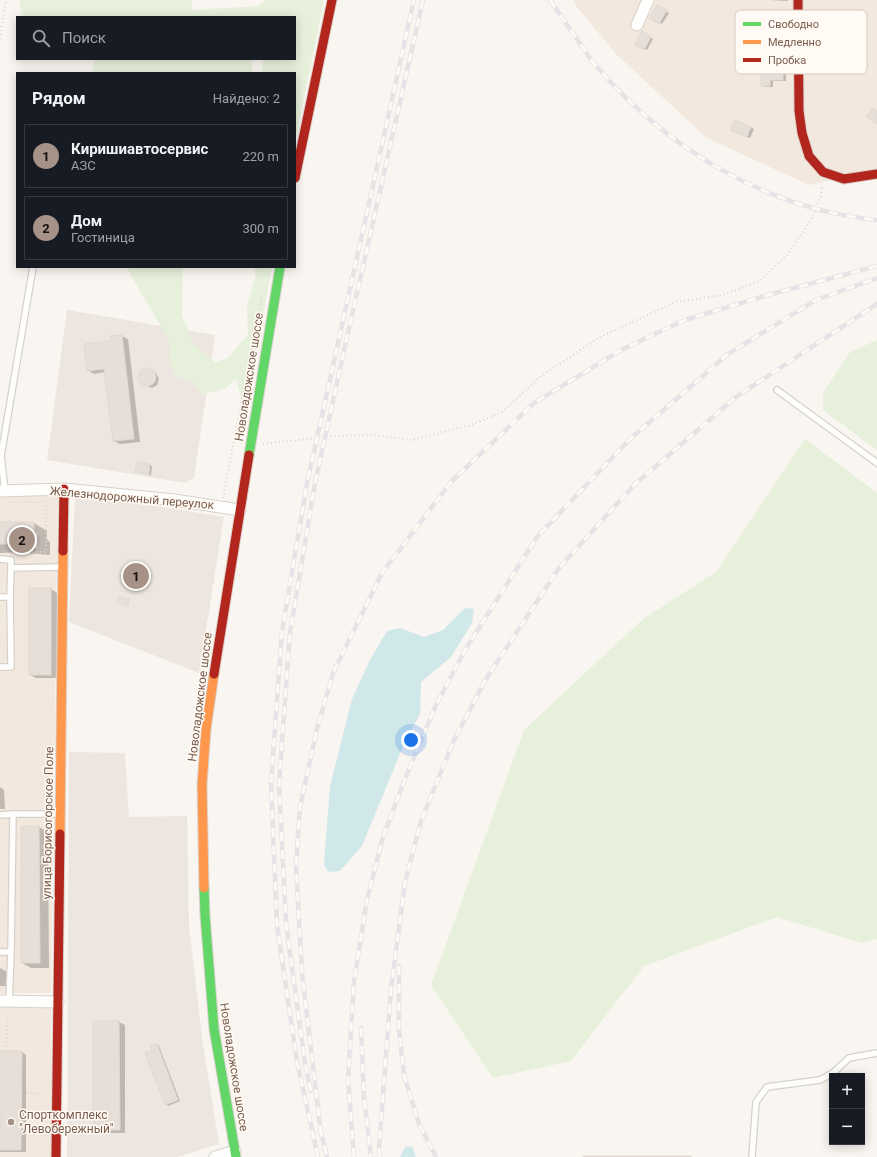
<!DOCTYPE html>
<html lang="ru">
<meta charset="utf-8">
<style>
body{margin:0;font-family:Roboto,sans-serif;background:#242831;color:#f1f3f6}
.controls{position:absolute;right:12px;bottom:12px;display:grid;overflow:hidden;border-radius:0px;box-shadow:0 2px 10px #0003}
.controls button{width:36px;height:36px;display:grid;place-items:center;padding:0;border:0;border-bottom:1px solid #363941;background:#171b24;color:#f1f3f6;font:20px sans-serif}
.you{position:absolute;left:411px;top:740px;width:14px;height:14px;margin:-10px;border:3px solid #fff;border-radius:50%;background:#1a73e8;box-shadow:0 0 0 6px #1a73e833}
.badge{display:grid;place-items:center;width:26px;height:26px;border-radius:50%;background:#a69286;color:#111;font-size:13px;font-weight:700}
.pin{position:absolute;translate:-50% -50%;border:2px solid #fff;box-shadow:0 1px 4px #0006}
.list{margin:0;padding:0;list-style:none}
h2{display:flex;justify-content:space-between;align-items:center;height:52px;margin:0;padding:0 16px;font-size:17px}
h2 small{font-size:13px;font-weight:400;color:#9ea1a6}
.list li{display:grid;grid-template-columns:26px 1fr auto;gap:12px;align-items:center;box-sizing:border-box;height:64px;margin:0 8px 8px;padding:0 8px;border:1px solid #363941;border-radius:0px}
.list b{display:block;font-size:15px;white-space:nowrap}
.list p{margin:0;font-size:13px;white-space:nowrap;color:#9ea1a6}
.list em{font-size:13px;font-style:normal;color:#9ea1a6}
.icon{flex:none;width:22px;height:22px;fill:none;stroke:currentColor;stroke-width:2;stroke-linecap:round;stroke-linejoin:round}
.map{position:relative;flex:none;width:877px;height:1157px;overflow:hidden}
.search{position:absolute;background:#171b24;box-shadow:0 2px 10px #0003;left:16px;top:16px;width:280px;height:44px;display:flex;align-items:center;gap:10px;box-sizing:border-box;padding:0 14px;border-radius:0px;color:#9ea1a6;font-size:15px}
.panel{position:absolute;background:#171b24;box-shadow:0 2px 10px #0003;left:16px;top:72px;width:280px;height:196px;border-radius:0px}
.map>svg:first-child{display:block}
.residential{fill:#f2e8de}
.industrial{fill:#ede5e0}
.green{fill:#e7f0db}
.water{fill:#d0e8ea}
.shadow{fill:#0003}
.building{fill:#e6ded7;stroke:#e2d8d2}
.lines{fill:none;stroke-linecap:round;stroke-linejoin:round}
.lane-casing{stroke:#d7d1cb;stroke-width:8}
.street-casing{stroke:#d7d1cb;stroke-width:13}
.fast-casing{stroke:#d9d2cb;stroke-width:11}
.slow-casing{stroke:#d9d2cb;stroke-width:11}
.jam-casing{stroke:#d9d2cb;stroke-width:11}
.path{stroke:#dcd5d0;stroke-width:2;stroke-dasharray:1 3;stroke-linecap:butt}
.lane{stroke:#fefefd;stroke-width:5.5}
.street{stroke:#fefefd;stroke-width:11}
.fast{stroke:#63d668;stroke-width:9}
.slow{stroke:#ff974d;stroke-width:9}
.jam{stroke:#b3261e;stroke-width:9}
.rail-casing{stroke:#e6e3e7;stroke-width:4.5}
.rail{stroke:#fffaf3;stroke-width:3;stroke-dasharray:9;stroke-linecap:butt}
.poi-dot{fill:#a69286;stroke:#fffaf3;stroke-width:1.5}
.labels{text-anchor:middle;stroke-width:3;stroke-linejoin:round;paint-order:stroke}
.street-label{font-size:12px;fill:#7a5c4d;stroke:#fffaf3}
.poi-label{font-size:12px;fill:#7a5c4d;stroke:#fffaf3;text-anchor:start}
.key{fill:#fffaf3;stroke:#d7cbc1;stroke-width:1}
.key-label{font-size:11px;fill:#7a5c4d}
</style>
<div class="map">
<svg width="877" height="1157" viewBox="0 0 877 1157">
<rect width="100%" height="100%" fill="#f9f5f0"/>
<g class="residential">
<path d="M 573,0 L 877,0 L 877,169 L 809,185 L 707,138 L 616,54 L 577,7 Z"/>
<path d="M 58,494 L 51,993 L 0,993 L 0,496 Z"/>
<path d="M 0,1006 L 51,1007 L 51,1157 L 0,1157 Z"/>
</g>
<g class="industrial">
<path d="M 67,310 L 215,335 L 194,478 L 185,483 L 47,460 Z"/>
<path d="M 75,497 L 163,507 L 224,517 L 199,673 L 69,622 Z"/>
<path d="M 69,752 L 125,753 L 129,817 L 187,816 L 189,926 L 202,1038 L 219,1144 L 177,1157 L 67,1157 Z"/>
</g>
<g class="green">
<path d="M 19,0 L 192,0 L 192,10 L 259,6 L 265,0 L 324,0 L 295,143 L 295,73 L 262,73 L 263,59 L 295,59 L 295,17 L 45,17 L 22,15 Z"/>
<path d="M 95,59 L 252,59 L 252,73 L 92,73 Z"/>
<path d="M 126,267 L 183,267 L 182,316 L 195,345 L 216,363 L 229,357 L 248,334 L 247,306 L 255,278 L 255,267 L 272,267 L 247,399 L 241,399 L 236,378 L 226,388 L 202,395 L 193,382 L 176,376 L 169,361 L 170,342 Z"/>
<path d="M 877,340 L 877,450 L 823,410 L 823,393 L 850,352 Z"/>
<path d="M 805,439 L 877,493 L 877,939 L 862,943 L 777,917 L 644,966 L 571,1061 L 493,1078 L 431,985 L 524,730 L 643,619 L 716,572 Z"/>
</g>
<g class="water">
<path d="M 465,608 L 474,609 L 472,623 L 451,657 L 421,682 L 420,714 L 406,739 L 362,846 L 340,871 L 328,872 L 324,864 L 330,786 L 352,699 L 370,660 L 387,631 L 400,628 L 424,637 L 443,630 Z"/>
<path d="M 412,1146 L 416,1157 L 400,1157 L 405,1147 Z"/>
</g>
<g class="shadow">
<path d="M 769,0 L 788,0 L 788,1 Z"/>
<path d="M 657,6 L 669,13 L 662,24 L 651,18 Z"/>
<path d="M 643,33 L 653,39 L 647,50 L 636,44 Z"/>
<path d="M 762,69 L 783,69 L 786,71 L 786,81 L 773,81 L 773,87 L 765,87 L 762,86 Z"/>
<path d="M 735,121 L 754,129 L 750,138 L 734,131 Z"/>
<path d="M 122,336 L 128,339 L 140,442 L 120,444 L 114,441 L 106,372 L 94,374 L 88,370 L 112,342 Z"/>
<path d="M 147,369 L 156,373 L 159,379 L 157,385 L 152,388 L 142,384 L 139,378 L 141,372 Z"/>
<path d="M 150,465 L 152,466 L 151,475 L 136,472 Z"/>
<path d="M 0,523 L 34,523 L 47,531 L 47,540 L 50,542 L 50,555 L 27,553 L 25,552 L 0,553 Z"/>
<path d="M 51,589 L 57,593 L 57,678 L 36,678 L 30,675 Z"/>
<path d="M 0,787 L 4,790 L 5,809 L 0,809 Z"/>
<path d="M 22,827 L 39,827 L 48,832 L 49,968 L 31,968 L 22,963 Z"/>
<path d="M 0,968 L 8,972 L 8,980 L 6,980 L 6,986 L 0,986 Z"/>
<path d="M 119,1022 L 125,1025 L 125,1133 L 100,1133 L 94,1130 Z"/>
<path d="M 157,1045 L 159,1046 L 180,1101 L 168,1106 L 166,1104 Z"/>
<path d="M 0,1052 L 22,1052 L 26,1055 L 26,1152 L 0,1152 Z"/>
</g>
<g class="building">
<path d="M 657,5 L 667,10 L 659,24 L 649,18 Z"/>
<path d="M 642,31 L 651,37 L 644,50 L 635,45 Z"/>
<path d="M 761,68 L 783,68 L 783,80 L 770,80 L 770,86 L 761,86 Z"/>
<path d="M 872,108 L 877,111 L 877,124 L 866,117 Z"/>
<path d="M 735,120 L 751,127 L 747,137 L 730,130 Z"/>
<path d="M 122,335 L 134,439 L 113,441 L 104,369 L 87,371 L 84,344 L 111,341 L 110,336 Z"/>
<circle cx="147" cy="377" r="9"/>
<path d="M 137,462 L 150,464 L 149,474 L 135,472 Z"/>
<path d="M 0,522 L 34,522 L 34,533 L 37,533 L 37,548 L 28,548 L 28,546 L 13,546 L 13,544 L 0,544 Z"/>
<rect x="29" y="588" width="22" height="87"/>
<path d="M 119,597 L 129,599 L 128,606 L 117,603 Z"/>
<path d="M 21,826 L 39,826 L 40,963 L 21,963 Z"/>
<path d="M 93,1021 L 119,1021 L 120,1130 L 93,1130 Z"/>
<path d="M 157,1044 L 178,1100 L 165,1105 L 145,1053 L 152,1051 L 151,1046 Z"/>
<path d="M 0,1051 L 22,1051 L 21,1150 L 0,1150 Z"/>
<rect x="583" y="1156" width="108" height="1"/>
</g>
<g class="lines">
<g class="lane-casing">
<g id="lane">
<path d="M 777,390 L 877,463"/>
<path d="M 5,491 L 1,456 L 33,267"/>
<path d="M 0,559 L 11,560 L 11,568"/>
<path d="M 0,597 L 10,597 L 11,568 L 61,567"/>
<path d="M 0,667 L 11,667 L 10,597"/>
<path d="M 13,814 L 59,814"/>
<path d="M 0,815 L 13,814 L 11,952 L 0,952"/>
<path d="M 9,1001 L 11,952"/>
<path d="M 752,1157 L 756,1102 L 767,1087 L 820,1080 L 833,1073 L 849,1058 L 877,1053"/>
</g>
</g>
<g class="street-casing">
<g id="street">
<path d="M 637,25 L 648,0"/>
<path d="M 0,491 L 64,489 L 174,500 L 240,510"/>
<path d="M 0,1001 L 58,1002"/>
<path d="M 215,1157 L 235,1151"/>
</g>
</g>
<g class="fast-casing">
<g id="fast">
<path d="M 249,455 L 280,267"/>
<path d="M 204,888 L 205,915 L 214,1029 L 236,1157"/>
</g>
</g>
<g class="slow-casing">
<g id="slow">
<path d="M 60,834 L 63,551"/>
<path d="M 204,888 L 202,785 L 206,729 L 214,674"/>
</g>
</g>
<g class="jam-casing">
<g id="jam">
<path d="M 798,0 L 799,111 L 802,133 L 809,156 L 823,172 L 844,179 L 877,174"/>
<path d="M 295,178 L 332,0"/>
<path d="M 63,551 L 64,489"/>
<path d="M 214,674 L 249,455"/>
<path d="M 56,1157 L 60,834"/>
</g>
</g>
<g class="path">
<path d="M 0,39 L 6,0"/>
<path d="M 263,444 L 317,438 L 326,436 L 376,435 L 411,440 L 471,425 L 502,412 L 541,376 L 600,337 L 676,302 L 722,295 L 760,281 L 788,254 L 811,220 L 821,196 L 822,185"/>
<path d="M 223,498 L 262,294"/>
<path d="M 9,502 L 46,502 L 46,552 L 13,552"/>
<path d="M 6,1051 L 8,1011"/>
<path d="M 26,1093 L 44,1094"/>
</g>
<use href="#lane" class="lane"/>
<use href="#street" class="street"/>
<use href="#fast" class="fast"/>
<use href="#slow" class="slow"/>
<use href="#jam" class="jam"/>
<g class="rail-casing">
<g id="rail">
<path d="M 550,0 C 560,15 571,30 581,45 C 586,52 591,61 597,67 C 669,150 767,209 877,220"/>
<path d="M 399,966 L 399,1030 L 404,1075 L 419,1124 L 436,1157"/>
<path d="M 361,1028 L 364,1098 L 371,1157"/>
<path d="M 311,1091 L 305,1064 L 286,923 L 279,784 L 290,633 L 315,483 L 346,342 L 423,0"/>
<path d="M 320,1128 L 327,1157"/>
<path d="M 321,1134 L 302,973 L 296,866 L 300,807 L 317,729 L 333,673 L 382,573 L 451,482 L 534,403 L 623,349 L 685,320 L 768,295 L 877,266"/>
<path d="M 318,1157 L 297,1062 L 277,925 L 271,783 L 282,631 L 307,483 L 414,0"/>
<path d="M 354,1157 L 348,1079 L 354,981 L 367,900 L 383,837 L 405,779 L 436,705 L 465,650 L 537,537 L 629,440 L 728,354 L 816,300 L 877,278"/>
<path d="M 380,1157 L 379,1149 L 391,989 L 405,882 L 421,821 L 454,740 L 486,679 L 559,568 L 634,485 L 736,397 L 877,304"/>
</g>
</g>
<use href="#rail" class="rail"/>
</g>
<circle class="poi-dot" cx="11" cy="1122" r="4"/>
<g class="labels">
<g class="street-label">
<text transform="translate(249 377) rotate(-81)" y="4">Новоладожское шоссе</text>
<text transform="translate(132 498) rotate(5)" y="4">Железнодорожный переулок</text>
<text transform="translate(200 697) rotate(-83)" y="4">Новоладожское шоссе</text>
<text transform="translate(48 823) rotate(-89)" y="4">улица Борисогорское Поле</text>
<text transform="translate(234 1067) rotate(81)" y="4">Новоладожское шоссе</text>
</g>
<g class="poi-label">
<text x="19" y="1119">Спорткомплекс<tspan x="19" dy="14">"Левобережный"</tspan></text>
</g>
</g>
<rect x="735" y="10" width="132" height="64" rx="6" class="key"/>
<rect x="743" y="22" width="18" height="4" fill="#63d668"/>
<rect x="743" y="40" width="18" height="4" fill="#ff974d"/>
<rect x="743" y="58" width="18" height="4" fill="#b3261e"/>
<g class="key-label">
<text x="768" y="28">Свободно</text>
<text x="768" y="46">Медленно</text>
<text x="768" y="64">Пробка</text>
</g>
</svg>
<div class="controls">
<button>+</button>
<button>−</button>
</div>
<div class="you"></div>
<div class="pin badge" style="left:136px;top:576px">1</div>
<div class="pin badge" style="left:22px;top:540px">2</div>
<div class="search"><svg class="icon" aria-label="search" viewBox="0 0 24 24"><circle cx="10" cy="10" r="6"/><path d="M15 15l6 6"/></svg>Поиск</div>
<section class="panel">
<h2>Рядом<small>Найдено: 2</small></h2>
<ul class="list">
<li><span class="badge">1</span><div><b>Киришиавтосервис</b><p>АЗС</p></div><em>220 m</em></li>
<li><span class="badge">2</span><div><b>Дом</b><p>Гостиница</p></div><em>300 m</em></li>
</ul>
</section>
</div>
